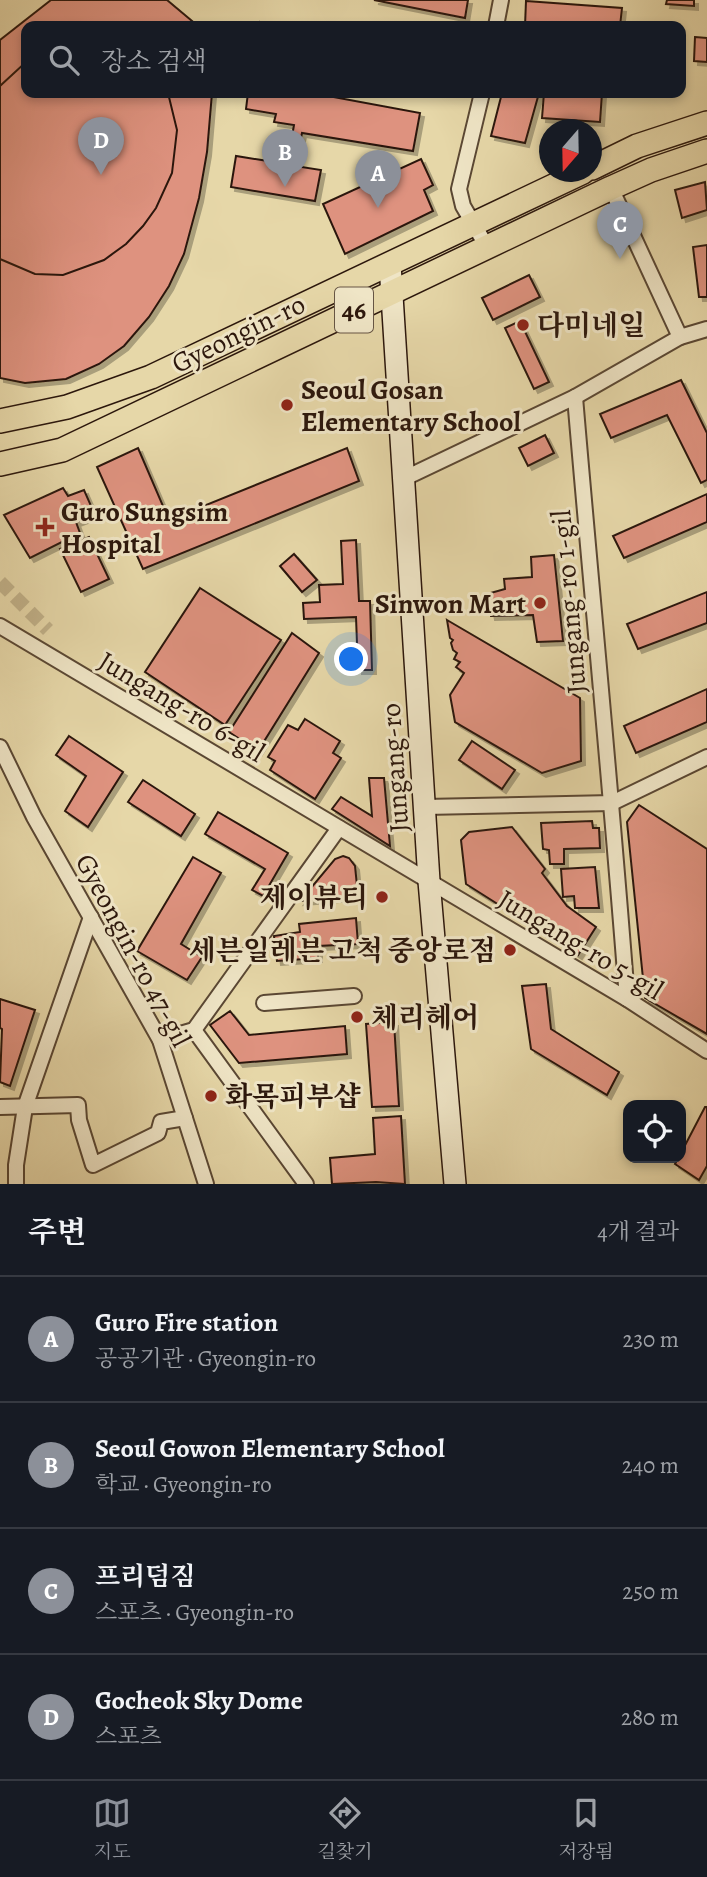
<!DOCTYPE html>
<html lang="ko">
<meta charset="utf-8">
<style>
body{margin:0;font-family:Alegreya,"Noto Serif KR",serif;background:#242831;color:#f1f3f6}
.controls{position:absolute;right:21px;bottom:21px;display:grid;overflow:hidden;border-radius:14px;box-shadow:0 4px 10px #0003}
.controls button{width:63px;height:63px;display:grid;place-items:center;padding:0;border:0;border-bottom:2px solid #363941;background:#171b24;color:#f1f3f6;font:35px sans-serif}
.compass{position:absolute;left:539px;top:119px;width:63px;height:63px;border-radius:50%;background:#171b24;box-shadow:0 4px 10px #0003;rotate:200deg}
.you{position:absolute;left:352px;top:660px;width:24px;height:24px;margin:-18px;border:5px solid #fff;border-radius:50%;background:#1a73e8;box-shadow:0 0 0 10px #1a73e833}
.badge{display:grid;place-items:center;width:46px;height:46px;border-radius:50%;background:#8c9099;color:#fff;font-size:23px;font-weight:700}
.pin{position:absolute;translate:-50% -58px;filter:drop-shadow(0 2px 4px #0008)}
.pin::after{content:'';position:absolute;top:37px;width:24px;height:21px;background:inherit;clip-path:polygon(0 0,100% 0,50% 100%)}
.list{margin:0;padding:0;list-style:none}
h2{display:flex;justify-content:space-between;align-items:center;height:91px;margin:0;padding:0 28px;font-size:30px}
h2 small{font-size:23px;font-weight:400;color:#9ea1a6}
.list li{display:grid;grid-template-columns:46px 1fr auto;gap:21px;align-items:center;box-sizing:border-box;height:126px;padding:0 28px;border-top:2px solid #363941}
.list b{display:block;font-size:26px;white-space:nowrap}
.list p{margin:0;font-size:23px;white-space:nowrap;color:#9ea1a6}
.list em{font-size:23px;font-style:normal;color:#9ea1a6}
.icon{flex:none;width:38px;height:38px;fill:none;stroke:currentColor;stroke-width:2;stroke-linecap:round;stroke-linejoin:round}
.map{position:relative;flex:none;width:707px;height:1184px;overflow:hidden}
.search{position:absolute;background:#171b24;box-shadow:0 4px 10px #0003;left:21px;right:21px;top:21px;height:77px;display:flex;align-items:center;gap:18px;box-sizing:border-box;padding:0 24px;border-radius:14px;color:#9ea1a6;font-size:26px}
.sheet{height:595px;background:#171b24}
nav{display:flex;justify-content:space-around;align-items:center;box-sizing:border-box;height:98px;border-top:2px solid #363941;background:#171b24;font-size:19px;color:#9ea1a6}
nav a{display:grid;justify-items:center;gap:4px}
nav .on{color:#8c9099}
.map>svg:first-child{display:block}
.building{fill:#de927f;stroke:#2c170c;stroke-width:2;filter:url(#shadow)}
.lines{fill:none;stroke-linecap:round;stroke-linejoin:round}
.street-tunnel{stroke:#c1b189;stroke-width:14;stroke-dasharray:14 7;stroke-linecap:butt}
.street-casing{stroke:#5a4733;stroke-width:18}
.secondary-casing{stroke:#2c170c;stroke-width:24}
.primary-casing{stroke:#2c170c;stroke-width:26}
.street{stroke:#efe5c6;stroke-width:14}
.secondary{stroke:#efe5c6;stroke-width:21}
.primary{stroke:#e6d7a8;stroke-width:23}
.poi-dot{fill:#8f2418;stroke:#efe5c6;stroke-width:2.5}
.labels{text-anchor:middle;stroke-width:6;stroke-linejoin:round;paint-order:stroke}
.shield{fill:#efe5c6;stroke:#654;stroke-width:2}
.shield-label{font-size:26px;font-weight:bold;fill:#2c170c}
.poi-label{font-size:28px;font-weight:bold;fill:#2c170c;stroke:#efe5c6;text-anchor:start}
.street-label{font-size:28px;fill:#2c170c;stroke:#efe5c6}
</style>
<div class="map">
<svg width="707" height="1184" viewBox="0 0 707 1184">
<defs>
<filter id="shadow"><feDropShadow dx="4" dy="4" stdDeviation="0" flood-color="#0004"/></filter>
</defs>
<rect width="100%" height="100%" fill="#e6d7a8"/>
<filter id="stains"><feTurbulence type="fractalNoise" baseFrequency=".00286" numOctaves="4"/><feColorMatrix values="0 0 0 0 .2 0 0 0 0 .09 0 0 0 0 .02 0 0 0 .5 -.17"/></filter>
<radialGradient id="worn" r=".72"><stop offset=".6" stop-color="#630" stop-opacity="0"/><stop offset="1" stop-color="#630" stop-opacity=".3"/></radialGradient>
<g class="building">
<path d="M 51,0 L 167,0 L 198,26 L 26,26 L 26,93 L 212,93 L 207,152 L 199,198 L 184,254 L 169,286 L 149,317 L 124,346 L 99,364 L 66,379 L 25,383 L 0,378 L 0,40 Z"/>
<path d="M 374,0 L 468,0 L 465,18 Z"/>
<path d="M 667,0 L 694,0 L 694,6 L 666,4 Z"/>
<path d="M 526,1 L 622,8 L 620,26 L 525,26 Z"/>
<path d="M 260,22 L 285,26 L 259,26 Z"/>
<path d="M 695,37 L 707,38 L 707,62 L 694,61 Z"/>
<path d="M 26,62 L 26,93 L 168,93 L 177,130 L 172,173 L 156,208 L 143,226 L 126,244 L 104,260 L 63,275 L 35,274 L 0,259 L 0,86 Z"/>
<path d="M 248,93 L 312,93 L 420,113 L 413,151 L 302,133 L 295,166 L 321,170 L 315,201 L 231,187 L 236,156 L 287,164 L 294,125 L 274,122 L 276,114 L 246,109 Z"/>
<path d="M 502,93 L 539,93 L 525,143 L 491,136 Z"/>
<path d="M 544,93 L 602,93 L 600,122 L 542,118 Z"/>
<path d="M 421,159 L 433,185 L 424,190 L 433,211 L 345,254 L 323,204 Z"/>
<path d="M 705,182 L 707,210 L 682,218 L 675,190 Z"/>
<path d="M 707,245 L 707,297 L 699,297 L 693,247 Z"/>
<path d="M 529,275 L 540,297 L 493,320 L 482,298 Z"/>
<path d="M 520,321 L 549,382 L 534,389 L 505,328 Z"/>
<path d="M 681,380 L 707,433 L 707,480 L 701,483 L 667,415 L 611,438 L 600,414 Z"/>
<path d="M 545,435 L 554,453 L 528,466 L 519,448 Z"/>
<path d="M 138,448 L 169,520 L 347,448 L 359,481 L 143,569 L 97,467 Z"/>
<path d="M 63,488 L 68,496 L 84,490 L 95,515 L 76,522 L 80,533 L 30,558 L 4,515 Z"/>
<path d="M 707,494 L 707,522 L 624,558 L 613,536 Z"/>
<path d="M 89,537 L 109,579 L 81,592 L 60,549 Z"/>
<path d="M 356,540 L 359,601 L 370,601 L 372,670 L 358,670 L 356,617 L 304,619 L 303,603 L 320,602 L 319,585 L 343,584 L 341,541 Z"/>
<path d="M 294,554 L 317,580 L 302,592 L 280,566 Z"/>
<path d="M 554,555 L 563,641 L 537,642 L 533,615 L 491,616 L 487,594 L 505,589 L 504,579 L 532,577 L 531,557 Z"/>
<path d="M 200,588 L 281,640 L 225,725 L 145,672 Z"/>
<path d="M 707,592 L 707,623 L 638,649 L 627,624 Z"/>
<path d="M 447,620 L 580,698 L 581,761 L 542,773 L 455,722 L 450,695 L 464,673 L 456,667 L 460,662 L 454,659 L 457,653 L 453,650 L 451,643 L 453,640 L 450,638 Z"/>
<path d="M 292,633 L 319,653 L 258,751 L 229,732 Z"/>
<path d="M 707,689 L 707,722 L 636,753 L 624,726 Z"/>
<path d="M 305,719 L 340,741 L 333,753 L 341,758 L 315,799 L 270,770 L 275,761 L 268,757 L 288,725 L 298,730 Z"/>
<path d="M 69,736 L 123,772 L 88,827 L 65,811 L 86,776 L 56,755 Z"/>
<path d="M 472,741 L 515,770 L 502,789 L 459,760 Z"/>
<path d="M 369,778 L 384,778 L 390,846 L 332,809 L 341,797 L 372,816 Z"/>
<path d="M 143,780 L 195,814 L 181,836 L 128,802 Z"/>
<path d="M 639,805 L 707,849 L 707,1034 L 645,998 L 627,822 Z"/>
<path d="M 218,812 L 288,853 L 263,896 L 252,890 L 265,869 L 205,834 Z"/>
<path d="M 592,821 L 593,828 L 599,828 L 600,848 L 564,849 L 564,864 L 550,864 L 549,850 L 543,849 L 541,823 Z"/>
<path d="M 512,827 L 545,869 L 542,873 L 567,906 L 596,927 L 578,955 L 466,884 L 461,840 L 469,832 Z"/>
<path d="M 343,856 L 349,858 L 355,866 L 358,896 L 300,901 L 335,859 Z"/>
<path d="M 193,857 L 221,873 L 181,944 L 202,957 L 187,980 L 137,951 Z"/>
<path d="M 595,867 L 599,908 L 575,908 L 574,896 L 563,897 L 561,869 Z"/>
<path d="M 356,918 L 358,944 L 318,946 L 318,958 L 277,961 L 274,936 L 300,932 L 299,924 Z"/>
<path d="M 546,984 L 551,1029 L 619,1072 L 607,1095 L 531,1049 L 522,986 Z"/>
<path d="M 0,999 L 35,1010 L 10,1086 L 0,1082 L 2,1029 L 0,1028 Z"/>
<path d="M 230,1011 L 249,1035 L 345,1026 L 347,1054 L 239,1063 L 210,1025 Z"/>
<path d="M 394,1022 L 399,1106 L 372,1107 L 366,1024 Z"/>
<path d="M 705,1107 L 707,1107 L 707,1166 L 699,1180 L 675,1164 L 678,1158 L 681,1158 L 681,1153 Z"/>
<path d="M 401,1116 L 405,1184 L 376,1182 L 332,1184 L 330,1158 L 375,1154 L 373,1118 Z"/>
</g>
<g class="lines">
<path class="street-tunnel" d="M 0,582 L 48,630"/>
<g class="street-casing">
<g id="street">
<path d="M 496,26 L 501,0"/>
<path d="M 482,93 L 459,189 L 463,206 L 487,247"/>
<path d="M 611,188 L 680,337"/>
<path d="M 575,397 C 592,598 612,798 627,999"/>
<path d="M 403,479 L 575,397 L 680,337 L 707,329"/>
<path d="M 0,626 L 627,999 L 707,1051"/>
<path d="M 0,747 L 34,817 L 160,1040 L 206,1184"/>
<path d="M 425,807 L 612,803 L 707,757"/>
<path d="M 264,1003 L 354,996"/>
<path d="M 194,1030 L 306,1184"/>
<path d="M 160,1040 L 194,1030 L 339,828"/>
<path d="M 0,1107 L 78,1105 L 79,1120 L 93,1165 L 158,1133 L 161,1122 L 185,1118"/>
<path d="M 16,1184 L 16,1165 L 25,1107 L 91,917"/>
</g>
</g>
<g class="secondary-casing">
<path id="secondary" d="M 390,264 L 429,881 L 455,1184"/>
</g>
<g class="primary-casing">
<g id="primary">
<path d="M 592,168 L 637,146 L 707,123"/>
<path d="M 0,421 L 67,407 L 151,377 L 583,172"/>
<path d="M 0,464 L 62,450 L 611,188 L 651,170 L 707,151"/>
</g>
</g>
<use href="#street" class="street"/>
<use href="#secondary" class="secondary"/>
<use href="#primary" class="primary"/>
</g>
<g class="poi-dot">
<circle cx="523" cy="325" r="7"/>
<circle cx="287" cy="405" r="7"/>
<path d="M41.5 516.5h7v7h7v7h-7v7h-7v-7h-7v-7h7z"/>
<circle cx="540" cy="603" r="7"/>
<circle cx="382" cy="897" r="7"/>
<circle cx="510" cy="950" r="7"/>
<circle cx="357" cy="1017" r="7"/>
<circle cx="211" cy="1096" r="7"/>
</g>
<g class="labels">
<rect class="shield" x="335" y="287.5" width="38" height="45" rx="5"/>
<g class="shield-label">
<text x="354" y="319">46</text>
</g>
<g class="poi-label">
<text x="537" y="335">다미네일</text>
<text x="301" y="399">Seoul Gosan<tspan x="301" dy="32">Elementary School</tspan></text>
<text x="61" y="521">Guro Sungsim<tspan x="61" dy="32">Hospital</tspan></text>
<text x="526" y="613" text-anchor="end">Sinwon Mart</text>
<text x="368" y="907" text-anchor="end">제이뷰티</text>
<text x="496" y="960" text-anchor="end">세븐일레븐 고척 중앙로점</text>
<text x="371" y="1027">체리헤어</text>
<text x="225" y="1106">화목피부샵</text>
</g>
<g class="street-label">
<text transform="translate(238 333) rotate(-26)" y="10">Gyeongin-ro</text>
<text transform="translate(568 602) rotate(-95)" y="10">Jungang-ro 1-gil</text>
<text transform="translate(182 706) rotate(31)" y="10">Jungang-ro 6-gil</text>
<text transform="translate(394 768) rotate(-94)" y="10">Jungang-ro</text>
<text transform="translate(581 944) rotate(31)" y="10">Jungang-ro 5-gil</text>
<text transform="translate(134 950) rotate(62)" y="10">Gyeongin-ro 47-gil</text>
</g>
</g>
<rect width="100%" height="100%" filter="url(#stains)"/>
<rect width="100%" height="100%" fill="url(#worn)"/>
</svg>
<div class="controls">
<button><svg class="icon" aria-label="locate" viewBox="0 0 24 24"><circle cx="12" cy="12" r="6"/><path d="M12 2v4M12 18v4M2 12h4M18 12h4"/></svg></button>
</div>
<svg class="compass" viewBox="-18 -18 36 36"><path d="M0-13l5 13h-10z" fill="#e53935"/><path d="M0 13l5-13h-10z" fill="#9ea1a6"/></svg>
<div class="you"></div>
<div class="pin badge" style="left:378px;top:208px">A</div>
<div class="pin badge" style="left:285px;top:187px">B</div>
<div class="pin badge" style="left:620px;top:259px">C</div>
<div class="pin badge" style="left:101px;top:175px">D</div>
<div class="search"><svg class="icon" aria-label="search" viewBox="0 0 24 24"><circle cx="10" cy="10" r="6"/><path d="M15 15l6 6"/></svg>장소 검색</div>
</div>
<section class="sheet">
<h2>주변<small>4개 결과</small></h2>
<ul class="list">
<li><span class="badge">A</span><div><b>Guro Fire station</b><p>공공기관 · Gyeongin-ro</p></div><em>230 m</em></li>
<li><span class="badge">B</span><div><b>Seoul Gowon Elementary School</b><p>학교 · Gyeongin-ro</p></div><em>240 m</em></li>
<li><span class="badge">C</span><div><b>프리덤짐</b><p>스포츠 · Gyeongin-ro</p></div><em>250 m</em></li>
<li><span class="badge">D</span><div><b>Gocheok Sky Dome</b><p>스포츠</p></div><em>280 m</em></li>
</ul>
</section>
<nav>
<a class="on"><svg class="icon" aria-label="map" viewBox="0 0 24 24"><path d="M3 6l6-2 6 2 6-2v14l-6 2-6-2-6 2zM9 4v14M15 6v14"/></svg>지도</a>
<a><svg class="icon" aria-label="directions" viewBox="0 0 24 24"><path d="M12 3l9 9-9 9-9-9zM9 14v-3h6M13 9l2 2-2 2"/></svg>길찾기</a>
<a><svg class="icon" aria-label="saved" viewBox="0 0 24 24"><path d="M7 4h10v16l-5-4-5 4z"/></svg>저장됨</a>
</nav>
